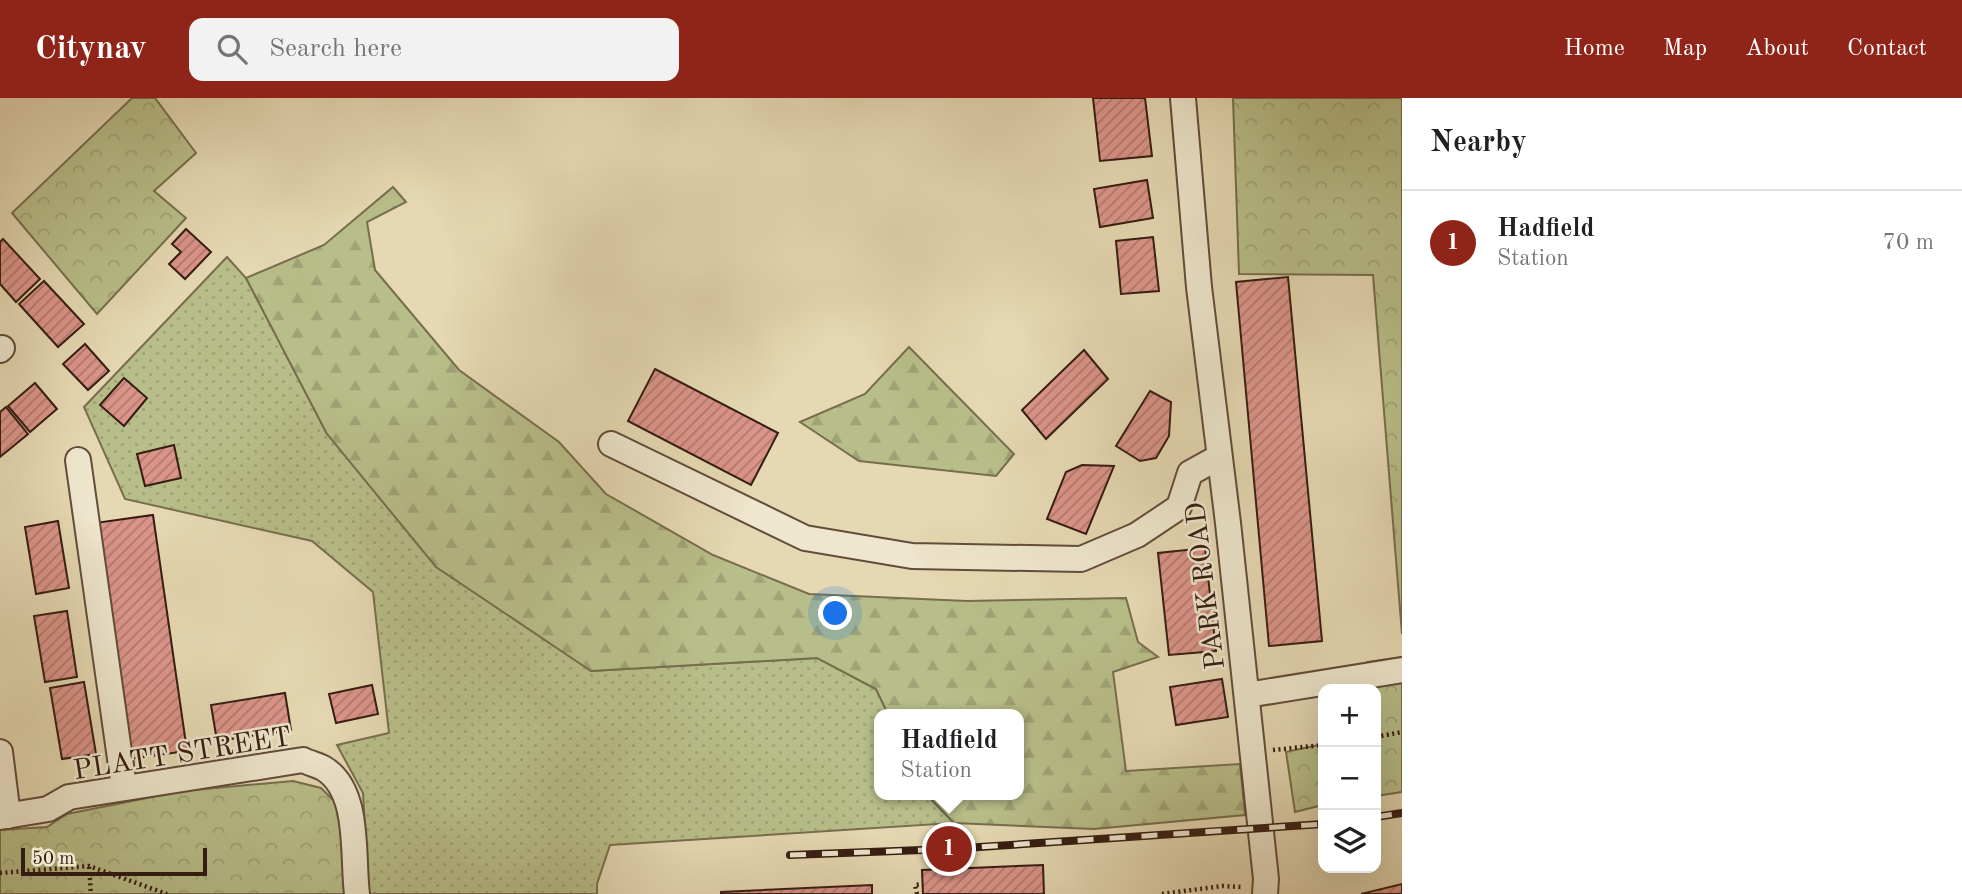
<!DOCTYPE html>
<meta charset="utf-8">
<style>
body{margin:0;font-family:"Old Standard TT",serif;background:#f2f2f2;color:#202124}
.controls{position:absolute;right:21px;bottom:21px;display:grid;overflow:hidden;border-radius:14px;box-shadow:0 7px 28px #0002}
.controls button{width:63px;height:63px;display:grid;place-items:center;padding:0;border:0;border-bottom:2px solid #e0e0e0;background:#fff;color:#202124;font:35px sans-serif}
.scale{position:absolute;left:21px;bottom:18px;width:186px;box-sizing:border-box;padding-left:7px;border:4px solid #361d12;border-top:0;font-size:19px;line-height:24px;white-space:nowrap;color:#361d12;-webkit-text-stroke:5px #eee6cd;paint-order:stroke}
.you{position:absolute;left:836px;top:516px;width:24px;height:24px;margin:-18px;border:5px solid #fff;border-radius:50%;background:#1a73e8;box-shadow:0 0 0 10px #1a73e833}
.badge{display:grid;place-items:center;width:46px;height:46px;border-radius:50%;background:#8f2418;color:#fff;font-size:23px;font-weight:700}
.pin{position:absolute;translate:-50% -50%;border:4px solid #fff;box-shadow:0 2px 7px #0006}
.popup{position:absolute;left:874px;top:611px;width:150px;height:91px;box-sizing:border-box;display:grid;place-content:center;border-radius:14px;background:#fff;filter:drop-shadow(0 2px 5px #0005);font-size:23px;white-space:nowrap;color:#757577}
.popup b{font-size:26px;color:#202124}
.popup::after{content:'';position:absolute;left:50%;top:100%;margin-left:-14px;border:14px solid transparent;border-top-color:#fff}
.list{margin:0;padding:0;list-style:none}
h2{display:flex;justify-content:space-between;align-items:center;height:91px;margin:0;padding:0 28px;font-size:30px}
h2 small{font-size:23px;font-weight:400;color:#757577}
.list li{display:grid;grid-template-columns:46px 1fr auto;gap:21px;align-items:center;box-sizing:border-box;height:105px;padding:0 28px;border-top:2px solid #e0e0e0}
.list b{display:block;font-size:26px;white-space:nowrap}
.list p{margin:0;font-size:23px;white-space:nowrap;color:#757577}
.list em{font-size:23px;font-style:normal;color:#757577}
.icon{flex:none;width:38px;height:38px;fill:none;stroke:currentColor;stroke-width:2;stroke-linecap:round;stroke-linejoin:round}
.map{position:relative;flex:none;width:1402px;height:796px;overflow:hidden}
header{display:flex;align-items:center;gap:42px;box-sizing:border-box;height:98px;padding:0 35px;background:#8f2418;color:#fff}
header strong{font-size:33px}
nav{display:flex;gap:38px;margin-inline-start:auto;font-size:24px}
.search{width:490px;height:63px;background:#f2f2f2;display:flex;align-items:center;gap:18px;box-sizing:border-box;padding:0 24px;border-radius:14px;color:#757577;font-size:26px}
main{display:flex}
aside{flex:1;background:#fff}
.map>svg:first-child{display:block}
.grass{fill:url(#grass-dots);stroke:#776e4e;stroke-width:2}
.forest{fill:url(#forest-firs);stroke:#776e4e;stroke-width:2}
.park{fill:url(#park-crowns);stroke:#776e4e;stroke-width:2}
.building{fill:url(#building-hatch);stroke:#361d12;stroke-width:2}
.lines{fill:none;stroke-linecap:round;stroke-linejoin:round}
.minor-casing{stroke:#624c3a;stroke-width:28}
.path{stroke:#361d12;stroke-width:4.5;stroke-dasharray:2 3.5;stroke-linecap:butt}
.minor{stroke:#eee6cd;stroke-width:24}
.rail-casing{stroke:#361d12;stroke-width:8}
.rail{stroke:#eee6cd;stroke-width:5;stroke-dasharray:16;stroke-linecap:butt}
.labels{text-anchor:middle;stroke-width:5;stroke-linejoin:round;paint-order:stroke}
.street-label{font-size:28px;fill:#361d12;stroke:#eee6cd}
</style>
<header>
<strong>Citynav</strong>
<div class="search"><svg class="icon" aria-label="search" viewBox="0 0 24 24"><circle cx="10" cy="10" r="6"/><path d="M15 15l6 6"/></svg>Search here</div>
<nav><a>Home</a><a>Map</a><a>About</a><a>Contact</a></nav>
</header>
<main>
<div class="map">
<svg width="1402" height="796" viewBox="0 0 1402 796">
<defs>
<pattern id="grass-dots" width="8" height="8" patternUnits="userSpaceOnUse" patternTransform="scale(1.75)"><rect width="8" height="8" fill="#b8be89"/><path d="M2 2h.1M6 6h.1" fill="none" stroke="#9fa375" stroke-width="1.8" stroke-linecap="round"/></pattern>
<pattern id="forest-firs" width="22" height="20" patternUnits="userSpaceOnUse" patternTransform="scale(1.75)"><rect width="22" height="20" fill="#b8be89"/><path d="M5 1l3.5 6h-7zM16 11l3.5 6h-7z" fill="#9fa375"/></pattern>
<pattern id="park-crowns" width="20" height="18" patternUnits="userSpaceOnUse" patternTransform="scale(1.75)"><rect width="20" height="18" fill="#b8be89"/><path d="M2 6a3 3 0 1 1 6 0M12 15a3 3 0 1 1 6 0" fill="none" stroke="#9fa375"/></pattern>
<pattern id="building-hatch" width="6" height="6" patternUnits="userSpaceOnUse" patternTransform="scale(1.75)"><rect width="6" height="6" fill="#db9489"/><path d="M-1 1l2-2M0 6l6-6M5 7l2-2" fill="none" stroke="#b2786f"/></pattern>
</defs>
<rect width="100%" height="100%" fill="#e5d8b2"/>
<filter id="stains"><feTurbulence type="fractalNoise" baseFrequency=".00286" numOctaves="4"/><feColorMatrix values="0 0 0 0 .2 0 0 0 0 .09 0 0 0 0 .02 0 0 0 .5 -.17"/></filter>
<radialGradient id="worn" r=".72"><stop offset=".6" stop-color="#630" stop-opacity="0"/><stop offset="1" stop-color="#630" stop-opacity=".3"/></radialGradient>
<path class="grass" d="M 227,159 L 246,180 L 327,336 L 591,573 L 818,560 L 876,591 L 888,616 L 879,616 L 879,697 L 927,697 L 954,725 L 610,747 L 597,786 L 597,796 L 369,796 L 363,695 L 337,647 L 389,635 L 373,494 L 312,443 L 125,401 L 84,309 Z"/>
<g class="forest">
<path d="M 393,89 L 406,104 L 367,124 L 375,172 L 459,272 L 559,344 L 606,396 L 713,457 L 809,496 L 967,503 L 1126,500 L 1138,544 L 1158,559 L 1113,574 L 1126,673 L 1240,666 L 1245,717 L 1094,731 L 954,725 L 927,697 L 1019,697 L 1019,616 L 888,616 L 876,591 L 817,560 L 591,573 L 436,469 L 327,336 L 246,180 L 324,147 Z"/>
<path d="M 909,249 L 1014,356 L 996,378 L 859,363 L 800,324 L 865,296 Z"/>
</g>
<g class="park">
<path d="M 132,0 L 155,0 L 196,55 L 154,93 L 186,120 L 97,216 L 12,115 Z"/>
<path d="M 1233,0 L 1402,0 L 1402,536 L 1373,177 L 1239,176 Z"/>
<path d="M 1402,559 L 1402,694 L 1376,698 L 1376,591 L 1371,591 L 1367,564 Z"/>
<path d="M 1323,646 L 1323,707 L 1295,714 L 1286,654 Z"/>
<path d="M 293,683 L 321,690 L 338,707 L 347,796 L 0,796 L 0,732 L 47,729 L 67,716 L 182,693 Z"/>
</g>
<g class="building">
<path d="M 1093,0 L 1145,0 L 1152,58 L 1100,63 Z"/>
<path d="M 1147,82 L 1153,120 L 1100,129 L 1094,91 Z"/>
<path d="M 186,131 L 211,154 L 185,181 L 169,166 L 181,154 L 172,146 Z"/>
<path d="M 1153,139 L 1159,193 L 1121,196 L 1116,143 Z"/>
<path d="M 3,141 L 40,181 L 16,204 L 0,186 L 0,144 Z"/>
<path d="M 1288,179 L 1322,543 L 1269,548 L 1236,184 Z"/>
<path d="M 44,183 L 84,226 L 58,249 L 19,206 Z"/>
<path d="M 85,246 L 109,273 L 88,292 L 63,266 Z"/>
<path d="M 1084,252 L 1108,281 L 1046,341 L 1022,312 Z"/>
<path d="M 655,271 L 778,335 L 751,387 L 628,323 Z"/>
<path d="M 124,280 L 147,300 L 124,328 L 100,307 Z"/>
<path d="M 35,285 L 57,311 L 30,334 L 8,308 Z"/>
<path d="M 1150,293 L 1171,304 L 1169,338 L 1156,360 L 1140,363 L 1116,348 Z"/>
<path d="M 6,309 L 28,336 L 0,359 L 0,314 Z"/>
<path d="M 174,347 L 181,380 L 145,388 L 137,356 Z"/>
<path d="M 1082,367 L 1114,368 L 1086,436 L 1047,421 L 1066,374 Z"/>
<path d="M 153,417 L 187,653 L 129,661 L 95,425 Z"/>
<path d="M 58,423 L 69,490 L 36,496 L 25,429 Z"/>
<path d="M 1205,450 L 1216,553 L 1169,557 L 1158,455 Z"/>
<path d="M 67,513 L 77,579 L 45,584 L 34,518 Z"/>
<path d="M 1222,581 L 1228,619 L 1176,627 L 1170,589 Z"/>
<path d="M 84,584 L 96,656 L 62,661 L 50,590 Z"/>
<path d="M 372,587 L 378,616 L 336,625 L 329,596 Z"/>
<path d="M 285,595 L 291,632 L 217,643 L 211,607 Z"/>
<path d="M 1043,767 L 1044,796 L 923,796 L 922,772 Z"/>
<path d="M 1402,786 L 1402,796 L 1361,796 Z"/>
<path d="M 872,787 L 872,796 L 721,796 L 721,794 Z"/>
</g>
<g class="lines">
<g class="minor-casing">
<g id="minor">
<path d="M 1183,0 L 1199,189 L 1228,425 L 1266,781 L 1265,796"/>
<path d="M 0,252 L 2,250"/>
<path d="M 611,346 L 805,440 L 912,458 L 1081,461 L 1137,437 L 1179,409 L 1190,375 L 1219,359"/>
<path d="M 78,362 L 124,689"/>
<path d="M 1247,597 L 1402,572"/>
<path d="M 0,654 L 8,718"/>
<path d="M 0,719 L 48,711 L 69,699 L 303,662 C 309,665 317,667 323,670 C 361,692 352,758 357,796"/>
</g>
</g>
<g class="path">
<path d="M 1376,639 L 1402,634"/>
<path d="M 1273,652 L 1323,647"/>
<path d="M 89,769 L 91,796"/>
<path d="M 0,775 L 89,768 L 167,796"/>
<path d="M 917,796 L 915,787 L 923,786"/>
<path d="M 1162,796 L 1222,788 L 1241,789"/>
</g>
<use href="#minor" class="minor"/>
<g class="rail-casing">
<g id="rail">
<path d="M 1376,719 L 1402,715"/>
<path d="M 790,757 L 949,751 L 1323,726"/>
</g>
</g>
<use href="#rail" class="rail"/>
</g>
<g class="labels">
<g class="street-label">
<text transform="translate(1204 488) rotate(-97)" y="10">PARK ROAD</text>
<text transform="translate(182 654) rotate(-9)" y="10">PLATT STREET</text>
</g>
</g>
<rect width="100%" height="100%" filter="url(#stains)"/>
<rect width="100%" height="100%" fill="url(#worn)"/>
</svg>
<div class="controls">
<button>+</button>
<button>−</button>
<button><svg class="icon" aria-label="layers" viewBox="0 0 24 24"><path d="M12 4l9 5-9 5-9-5zM3 14l9 5 9-5"/></svg></button>
</div>
<div class="scale">50 m</div>
<div class="you"></div>
<div class="pin badge" style="left:949px;top:751px">1</div>
<div class="popup"><b>Hadfield</b>Station</div>
</div>
<aside>
<h2>Nearby<small></small></h2>
<ul class="list">
<li><span class="badge">1</span><div><b>Hadfield</b><p>Station</p></div><em>70 m</em></li>
</ul>
</aside>
</main>
